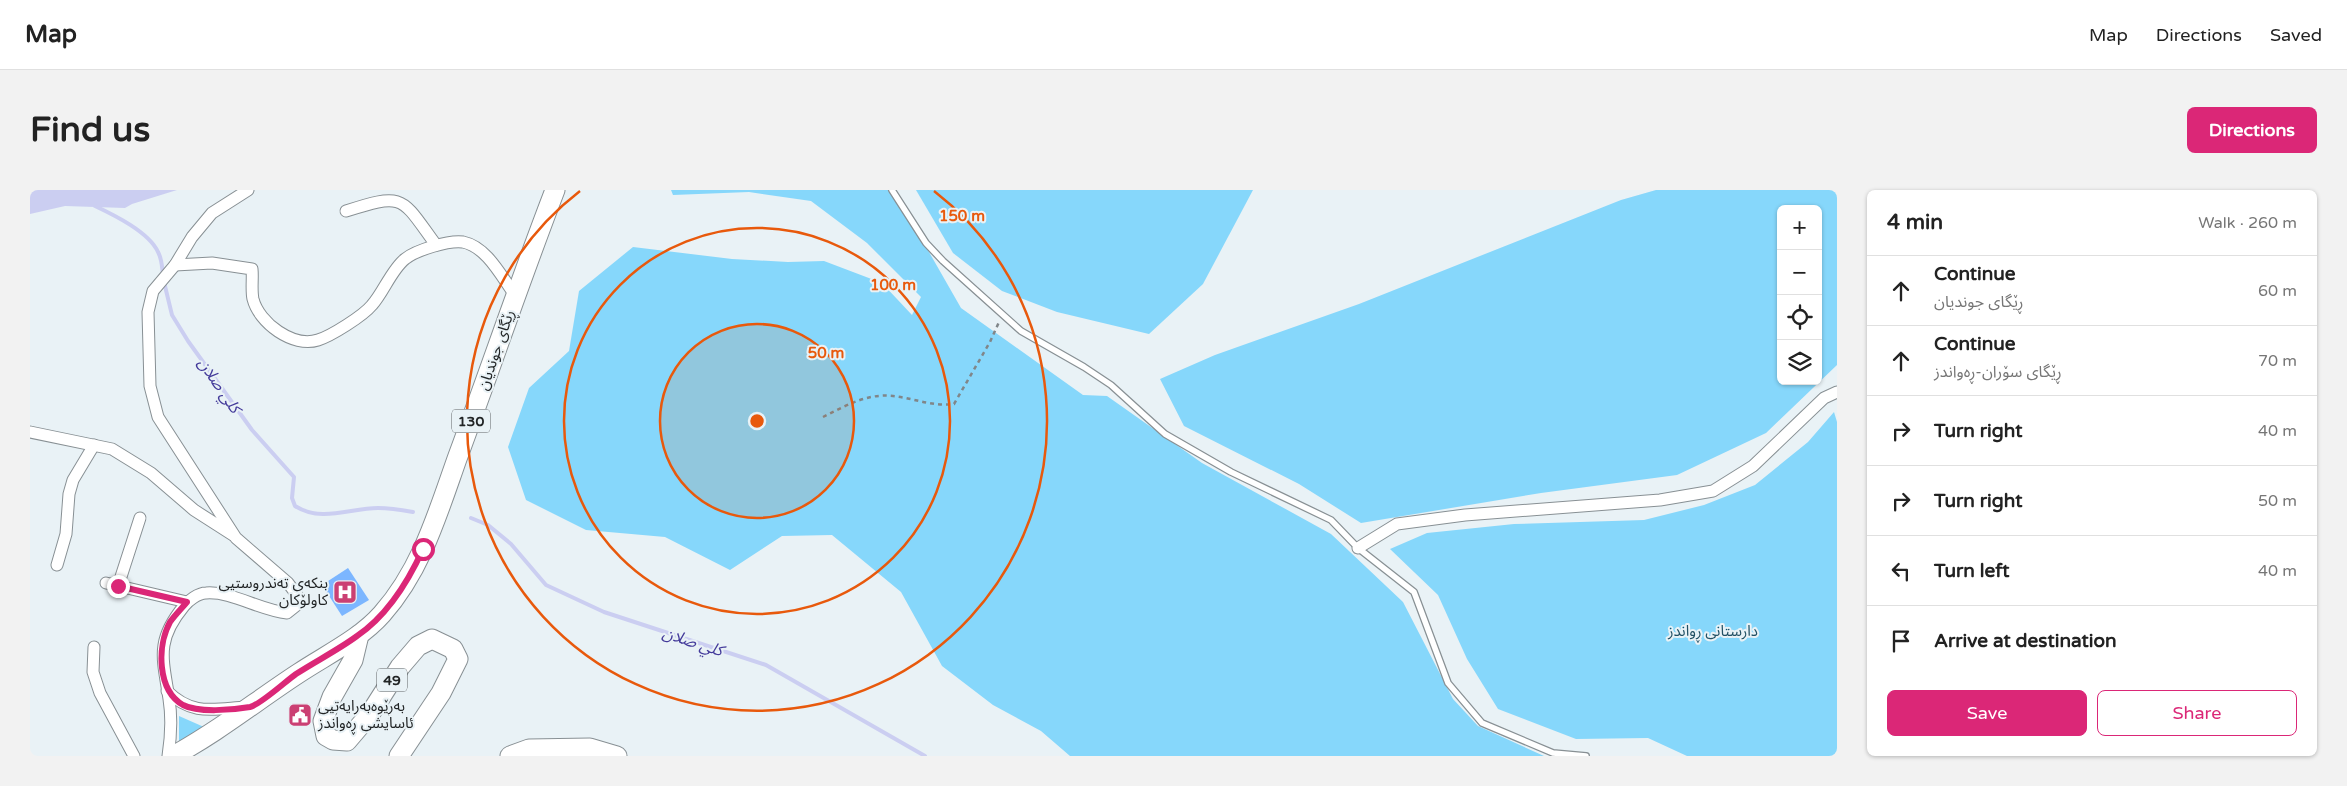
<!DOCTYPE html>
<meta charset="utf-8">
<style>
body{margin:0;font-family:"Varela Round","Noto Sans Arabic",sans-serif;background:#f2f2f2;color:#222}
.controls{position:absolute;right:15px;top:15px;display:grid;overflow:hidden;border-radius:8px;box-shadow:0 1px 4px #0004}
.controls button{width:45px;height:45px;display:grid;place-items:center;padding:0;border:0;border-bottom:1px solid #e0e0e0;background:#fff;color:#222;font:25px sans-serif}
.stop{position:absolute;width:15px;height:15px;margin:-11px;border:4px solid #db2777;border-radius:50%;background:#fff}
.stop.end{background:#db2777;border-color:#fff;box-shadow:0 1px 5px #0008}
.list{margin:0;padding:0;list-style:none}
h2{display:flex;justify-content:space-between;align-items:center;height:65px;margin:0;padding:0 20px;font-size:21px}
h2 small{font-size:16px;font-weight:400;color:#767676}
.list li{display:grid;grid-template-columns:32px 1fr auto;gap:15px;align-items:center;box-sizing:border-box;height:70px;padding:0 20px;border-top:1px solid #e0e0e0}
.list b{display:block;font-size:19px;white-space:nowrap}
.list p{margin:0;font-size:16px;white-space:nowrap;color:#767676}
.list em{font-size:16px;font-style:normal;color:#767676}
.actions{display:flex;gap:10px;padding:15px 20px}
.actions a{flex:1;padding:11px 0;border:1px solid #db2777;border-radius:8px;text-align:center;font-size:18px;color:#db2777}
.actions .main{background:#db2777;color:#fff}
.icon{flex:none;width:28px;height:28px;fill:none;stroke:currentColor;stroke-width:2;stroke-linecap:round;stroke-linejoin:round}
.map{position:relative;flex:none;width:1807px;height:566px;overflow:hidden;border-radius:8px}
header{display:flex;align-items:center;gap:30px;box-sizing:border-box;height:70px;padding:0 25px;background:#fff;border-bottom:1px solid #e0e0e0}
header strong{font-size:24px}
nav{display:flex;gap:28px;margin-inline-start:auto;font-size:18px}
.intro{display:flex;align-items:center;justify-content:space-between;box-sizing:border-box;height:120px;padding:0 30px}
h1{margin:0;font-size:35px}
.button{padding:12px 22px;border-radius:8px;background:#db2777;color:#fff;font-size:18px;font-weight:700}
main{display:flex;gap:30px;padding:0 30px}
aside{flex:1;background:#fff;border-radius:8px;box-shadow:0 1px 4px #0004}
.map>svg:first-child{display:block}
.green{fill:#86d7fb;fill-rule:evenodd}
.water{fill:#cbcef1}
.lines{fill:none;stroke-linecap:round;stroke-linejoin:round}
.stream{stroke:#cbcef1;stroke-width:4}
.building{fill:#7cb6ff}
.lane-casing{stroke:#889094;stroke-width:8}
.street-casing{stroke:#889094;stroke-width:13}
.primary-casing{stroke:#889094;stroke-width:21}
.path{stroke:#808689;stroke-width:2.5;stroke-dasharray:4 4;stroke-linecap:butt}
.lane{stroke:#fff;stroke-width:5.5}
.street{stroke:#fff;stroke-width:11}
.primary{stroke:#fff;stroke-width:19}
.route{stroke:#db2777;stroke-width:6}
.ring{fill:none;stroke:#e8590c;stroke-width:2.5}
.labels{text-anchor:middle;stroke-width:4;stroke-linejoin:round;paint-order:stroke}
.shield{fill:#e9f2f6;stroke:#5e6264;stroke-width:1}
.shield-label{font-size:14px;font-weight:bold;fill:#222526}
.street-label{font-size:15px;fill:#222526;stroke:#e9f2f6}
.poi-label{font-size:15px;fill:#222526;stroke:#e9f2f6;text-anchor:end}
.park-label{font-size:15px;fill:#215064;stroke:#e9f2f6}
.water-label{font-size:16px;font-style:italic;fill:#433a9a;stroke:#e9f2f6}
.centre{fill:#e8590c;stroke:#e9f2f6;stroke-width:2.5}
.ring-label{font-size:15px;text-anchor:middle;font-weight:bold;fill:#e8590c;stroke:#e9f2f6;stroke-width:4;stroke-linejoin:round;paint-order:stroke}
</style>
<header>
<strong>Map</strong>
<nav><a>Map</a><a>Directions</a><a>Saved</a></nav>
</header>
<div class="intro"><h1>Find us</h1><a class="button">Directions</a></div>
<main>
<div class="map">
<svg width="1807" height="566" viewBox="0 0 1807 566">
<rect width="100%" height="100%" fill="#e9f2f6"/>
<g class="green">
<path d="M 641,0 L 861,0 L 871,13 L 931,118 L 1053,205 L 1077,206 L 1172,273 L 1301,344 L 1373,412 L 1423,509 L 1448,536 L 1514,566 L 1040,566 L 1011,541 L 963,515 L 912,476 L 871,402 L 802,345 L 752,346 L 700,380 L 635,347 L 556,340 L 496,310 L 478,257 L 499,198 L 539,161 L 549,101 L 603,57 L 702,69 L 758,72 L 794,71 L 852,93 L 882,125 L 891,107 L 837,53 L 781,11 L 719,2 L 643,5 Z"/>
<path d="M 886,0 L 1223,0 L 1173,94 L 1119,144 L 1027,122 L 972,101 L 923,63 Z"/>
<path d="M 1626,0 L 1807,0 L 1807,175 L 1736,243 L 1647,285 L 1511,303 L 1331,333 L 1269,294 L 1154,236 L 1130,189 L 1185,165 L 1329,114 L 1591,10 ZM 1751,19 L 1788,19 L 1788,191 L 1751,191 Z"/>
<path d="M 1804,222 L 1807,232 L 1807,566 L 1657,566 L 1618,548 L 1546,549 L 1468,519 L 1437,469 L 1408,405 L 1360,359 L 1397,343 L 1484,334 L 1614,330 L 1674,315 L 1725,295 L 1778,252 Z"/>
<path d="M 149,526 L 174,537 L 149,557 Z"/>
</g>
<path class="water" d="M 0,0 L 147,0 L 102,14 L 95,18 L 35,16 L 0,24 Z"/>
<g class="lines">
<g class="stream">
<path d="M 65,16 C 84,25 119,42 128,62 C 132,69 132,77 133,85"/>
<path d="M 134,92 L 142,125 L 158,151 L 222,240 L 264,287 L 262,308 L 265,316 C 292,333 320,318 348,318 C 360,318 372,320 383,322"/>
<path d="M 441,328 L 458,335 L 481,354 L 516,395 L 574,422 L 736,475 L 895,566"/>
</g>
</g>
<path class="building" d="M 318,378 L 339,410 L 312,426 L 292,395 Z"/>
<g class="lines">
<g class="lane-casing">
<path id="lane" d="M 862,0 L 896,53 L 913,71 L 991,141 L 1054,177 L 1081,195 L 1135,244 L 1201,282 L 1301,330 L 1328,358 L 1384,402 L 1418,493 L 1452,533 L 1523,563 L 1556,566"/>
</g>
<g class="street-casing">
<g id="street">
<path d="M 316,21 C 375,2 371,7 406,55"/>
<path d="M 145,75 L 182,73 L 222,79 C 223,88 221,100 223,109 C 229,133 263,158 288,150 C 301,146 333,126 342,115 C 353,103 362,79 375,69 C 386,60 419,50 433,52 C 457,57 471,86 485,105"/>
<path d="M 0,242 L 82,259 L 121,283 L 164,320 L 203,345"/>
<path d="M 1328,358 L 1367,334 L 1435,325 L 1630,310 L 1683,301 L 1723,276 L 1794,208 L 1807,202"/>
<path d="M 27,375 L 36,344 L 39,304 L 43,290 L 64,255"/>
<path d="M 76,393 L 157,412"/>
<path d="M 88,396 L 110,328"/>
<path d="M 64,457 L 63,482 L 70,503 L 104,566"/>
<path d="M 137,501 C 162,526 183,519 216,517"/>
<path d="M 138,566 C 141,547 142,528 139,509 C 133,469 125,451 154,416 C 158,411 168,403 176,403 C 202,401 229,420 257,423 L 267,415 L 267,405 L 258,393 L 206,348 L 128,227 L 120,196 L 118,122 L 123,101 L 145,75 L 162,47 L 182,23 L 218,0"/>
</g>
</g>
<g class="primary-casing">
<g id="primary">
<path d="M 329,445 L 323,470 L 302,507 L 293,531 L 296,546 L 303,550 L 317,551 L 340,524 L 370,477 L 388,456 L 402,449 L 423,459 L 428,469 L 411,503 L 369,566"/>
<path d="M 143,566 C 188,542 226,511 269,483 C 296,465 330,449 352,424 C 392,379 408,322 428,266 C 461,177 491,88 525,0"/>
<path d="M 480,566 L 499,559 L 560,558 L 587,566"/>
</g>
</g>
<path class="path" d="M 793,227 C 815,216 837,203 863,206 C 883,208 903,217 924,214 L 960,152 L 969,132"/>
<use href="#lane" class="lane"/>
<use href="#street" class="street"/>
<use href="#primary" class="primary"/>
</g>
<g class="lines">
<path class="route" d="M 88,396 L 157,412 C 152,418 145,425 140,432 C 127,456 127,500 153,515 C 168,523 203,520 220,517 C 230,515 256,491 266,484 C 286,471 308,460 327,446 C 358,425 378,392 393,359"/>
</g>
<circle cx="727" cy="231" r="97" fill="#e8590c" fill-opacity=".12"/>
<g class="ring">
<circle cx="727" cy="231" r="97"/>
<circle cx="727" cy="231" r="193"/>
<path d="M904 1A290 290 0 1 1 550 1"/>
</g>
<defs>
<g id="hospital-square" transform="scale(1.25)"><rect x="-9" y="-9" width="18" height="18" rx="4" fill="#cb4073" stroke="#e9f2f6"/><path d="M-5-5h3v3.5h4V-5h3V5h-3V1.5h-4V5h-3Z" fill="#fff"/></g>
<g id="civic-square" transform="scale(1.25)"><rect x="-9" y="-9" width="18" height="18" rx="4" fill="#cb4073" stroke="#e9f2f6"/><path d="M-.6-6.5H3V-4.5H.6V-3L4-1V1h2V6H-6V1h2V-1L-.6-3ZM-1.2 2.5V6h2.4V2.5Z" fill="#fff"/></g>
</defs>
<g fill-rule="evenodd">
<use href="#hospital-square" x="315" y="402"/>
<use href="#civic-square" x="270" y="525"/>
</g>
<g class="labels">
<g class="shield">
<rect x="422" y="219.5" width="38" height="23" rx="4"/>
<rect x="347" y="478.5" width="30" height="23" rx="4"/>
</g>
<g class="shield-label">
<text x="441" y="236">130</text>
<text x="362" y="495">49</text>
</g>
<g class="street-label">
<text transform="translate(466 160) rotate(-71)" y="5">ڕێگای جوندیان</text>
</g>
<g class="poi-label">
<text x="298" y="398">بنکەی تەندروستیی<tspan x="298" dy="17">کاولۆکان</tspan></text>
<text x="288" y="521" text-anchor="start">بەڕێوەبەرایەتیی<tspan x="288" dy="17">ئاسایشی ڕەواندز</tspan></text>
</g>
<g class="park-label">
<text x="1683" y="446">دارستانی ڕواندز</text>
</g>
<g class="water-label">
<text transform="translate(190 195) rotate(56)" y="6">كلي صلان</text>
<text transform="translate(663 451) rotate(18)" y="6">كلي صلان</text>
</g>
</g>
<circle cx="727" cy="231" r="8" class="centre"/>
<g class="ring-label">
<text x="932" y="31">150 m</text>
<text x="863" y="100">100 m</text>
<text x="796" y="168">50 m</text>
</g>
</svg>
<div class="controls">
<button>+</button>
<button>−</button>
<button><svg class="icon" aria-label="locate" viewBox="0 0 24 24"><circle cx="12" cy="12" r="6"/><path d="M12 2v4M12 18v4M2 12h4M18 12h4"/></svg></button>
<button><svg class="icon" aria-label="layers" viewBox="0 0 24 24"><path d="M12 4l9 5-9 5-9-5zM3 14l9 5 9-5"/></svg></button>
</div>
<div class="stop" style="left:393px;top:359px"></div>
<div class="stop end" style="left:88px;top:396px"></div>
</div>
<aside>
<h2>4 min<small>Walk · 260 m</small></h2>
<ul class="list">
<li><svg class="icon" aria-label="ahead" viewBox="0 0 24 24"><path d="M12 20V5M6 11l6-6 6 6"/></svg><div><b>Continue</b><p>ڕێگای جوندیان</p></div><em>60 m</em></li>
<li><svg class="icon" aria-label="ahead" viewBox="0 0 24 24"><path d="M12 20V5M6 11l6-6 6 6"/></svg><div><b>Continue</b><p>ڕێگای سۆران-ڕەواندز</p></div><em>70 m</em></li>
<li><svg class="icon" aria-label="right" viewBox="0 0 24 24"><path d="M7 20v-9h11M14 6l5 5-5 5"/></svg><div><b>Turn right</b></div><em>40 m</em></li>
<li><svg class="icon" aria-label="right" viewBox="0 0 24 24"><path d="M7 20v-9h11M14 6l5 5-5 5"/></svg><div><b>Turn right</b></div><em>50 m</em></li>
<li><svg class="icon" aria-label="left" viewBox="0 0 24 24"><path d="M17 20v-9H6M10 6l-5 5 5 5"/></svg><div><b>Turn left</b></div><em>40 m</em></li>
<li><svg class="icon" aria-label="arrive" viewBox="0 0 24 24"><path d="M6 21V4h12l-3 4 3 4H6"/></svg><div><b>Arrive at destination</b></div></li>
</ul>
<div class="actions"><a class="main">Save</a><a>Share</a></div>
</aside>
</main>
